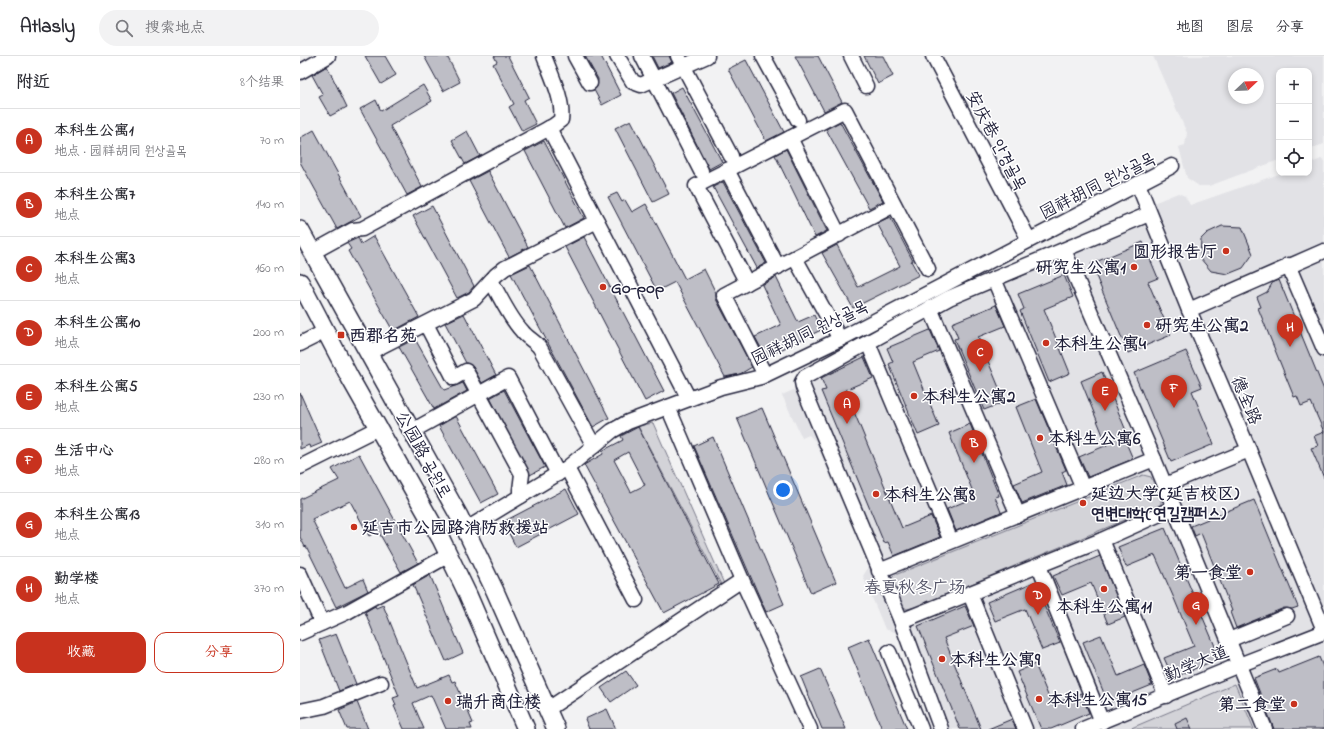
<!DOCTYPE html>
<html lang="zh">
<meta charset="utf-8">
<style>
body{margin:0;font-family:"Indie Flower","LXGW WenKai TC","Poor Story",sans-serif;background:#f2f2f3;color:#2b2b33}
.controls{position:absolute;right:12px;top:12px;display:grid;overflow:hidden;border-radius:8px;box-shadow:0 2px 6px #0003}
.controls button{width:36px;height:36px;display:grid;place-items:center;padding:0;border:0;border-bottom:1px solid #e1e1e2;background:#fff;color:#2b2b33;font:20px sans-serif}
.compass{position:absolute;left:928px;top:12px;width:36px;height:36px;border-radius:50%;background:#fff;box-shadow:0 2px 6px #0003;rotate:67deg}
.you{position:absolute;left:483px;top:434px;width:14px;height:14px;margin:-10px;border:3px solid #fff;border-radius:50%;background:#1a73e8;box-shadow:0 0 0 6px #1a73e833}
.badge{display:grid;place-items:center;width:26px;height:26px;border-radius:50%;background:#c8321e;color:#fff;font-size:13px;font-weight:700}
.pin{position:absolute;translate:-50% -33px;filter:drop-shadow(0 1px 2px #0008)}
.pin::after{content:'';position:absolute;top:21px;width:14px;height:12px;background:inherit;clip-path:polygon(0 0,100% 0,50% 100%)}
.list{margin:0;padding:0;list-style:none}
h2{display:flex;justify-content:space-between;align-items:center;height:52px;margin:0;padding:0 16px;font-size:17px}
h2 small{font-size:13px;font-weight:400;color:#7c7c81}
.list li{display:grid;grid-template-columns:26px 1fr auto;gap:12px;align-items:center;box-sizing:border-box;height:64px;padding:0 16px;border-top:1px solid #e1e1e2}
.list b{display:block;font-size:15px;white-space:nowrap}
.list p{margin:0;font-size:13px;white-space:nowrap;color:#7c7c81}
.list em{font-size:13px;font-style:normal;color:#7c7c81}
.actions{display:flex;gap:8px;padding:12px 16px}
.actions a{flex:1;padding:9px 0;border:1px solid #c8321e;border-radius:12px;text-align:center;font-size:14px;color:#c8321e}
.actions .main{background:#c8321e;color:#fff}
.icon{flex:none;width:22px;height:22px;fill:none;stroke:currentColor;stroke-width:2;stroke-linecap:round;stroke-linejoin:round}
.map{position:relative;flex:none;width:1024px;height:673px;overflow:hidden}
header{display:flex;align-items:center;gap:24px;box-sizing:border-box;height:56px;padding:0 20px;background:#fff;border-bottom:1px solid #e1e1e2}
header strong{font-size:19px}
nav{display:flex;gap:22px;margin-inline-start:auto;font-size:14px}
.search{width:280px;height:36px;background:#f2f2f3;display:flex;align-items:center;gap:10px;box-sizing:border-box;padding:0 14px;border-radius:22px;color:#7c7c81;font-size:15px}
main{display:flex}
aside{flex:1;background:#fff}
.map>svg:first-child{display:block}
.built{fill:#e2e2e6;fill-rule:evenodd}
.green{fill:#d3d3d8;stroke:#7a7a8a}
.building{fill:#bebec6;stroke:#22223b;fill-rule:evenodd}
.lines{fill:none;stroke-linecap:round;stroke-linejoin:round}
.minor-casing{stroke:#22223b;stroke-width:17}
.major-casing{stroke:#22223b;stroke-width:20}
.minor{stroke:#fff;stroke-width:14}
.major{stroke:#fff;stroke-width:17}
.poi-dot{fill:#c8321e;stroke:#fff;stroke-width:1.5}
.labels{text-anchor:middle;stroke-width:3;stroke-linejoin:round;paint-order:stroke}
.street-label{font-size:17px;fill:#22223b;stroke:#fff}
.poi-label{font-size:17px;font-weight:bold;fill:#22223b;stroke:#fff;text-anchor:start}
.park-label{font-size:17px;fill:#57576a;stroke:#fff}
</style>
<header>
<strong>Atlasly</strong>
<div class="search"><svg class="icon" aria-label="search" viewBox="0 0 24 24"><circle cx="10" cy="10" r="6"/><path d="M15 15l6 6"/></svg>搜索地点</div>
<nav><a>地图</a><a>图层</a><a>分享</a></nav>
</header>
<main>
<aside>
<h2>附近<small>8个结果</small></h2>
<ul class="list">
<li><span class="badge">A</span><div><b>本科生公寓1</b><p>地点 · 园祥胡同 원상골목</p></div><em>70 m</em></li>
<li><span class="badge">B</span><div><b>本科生公寓7</b><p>地点</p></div><em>140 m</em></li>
<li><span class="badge">C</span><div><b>本科生公寓3</b><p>地点</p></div><em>160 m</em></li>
<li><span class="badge">D</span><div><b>本科生公寓10</b><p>地点</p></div><em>200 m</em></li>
<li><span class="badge">E</span><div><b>本科生公寓5</b><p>地点</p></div><em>230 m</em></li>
<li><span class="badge">F</span><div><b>生活中心</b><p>地点</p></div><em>280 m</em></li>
<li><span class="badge">G</span><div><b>本科生公寓13</b><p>地点</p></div><em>310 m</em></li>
<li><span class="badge">H</span><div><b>勤学楼</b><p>地点</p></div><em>370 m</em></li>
</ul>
<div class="actions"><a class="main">收藏</a><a>分享</a></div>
</aside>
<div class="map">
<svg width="1024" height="673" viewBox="0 0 1024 673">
<rect width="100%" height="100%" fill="#f2f2f3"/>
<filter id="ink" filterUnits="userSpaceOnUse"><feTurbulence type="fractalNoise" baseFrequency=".025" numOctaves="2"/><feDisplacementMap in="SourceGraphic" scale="8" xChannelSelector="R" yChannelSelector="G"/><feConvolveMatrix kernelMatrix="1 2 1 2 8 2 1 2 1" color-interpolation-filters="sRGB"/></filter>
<g filter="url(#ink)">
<g class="built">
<path d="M 853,0 L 1024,0 L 1024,88 L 1009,93 L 1009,15 L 979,15 L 979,104 L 909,130 L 899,130 L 887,122 L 879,91 L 885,89 L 887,77 ZM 934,18 L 958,18 L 958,42 L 934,42 Z"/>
<path d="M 1021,103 L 1024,105 L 1024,673 L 639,673 L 600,578 L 585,573 L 563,520 L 569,510 L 515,385 L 509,379 L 502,382 L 482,339 L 498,332 L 497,321 L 757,193 L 756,187 L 878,137 L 885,140 L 890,149 L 982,117 L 1009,117 L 1009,108 Z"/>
</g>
<g class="green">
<path d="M 353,367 L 425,530 L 424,534 L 338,370 Z"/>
<path d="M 843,419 L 851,421 L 861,444 L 861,449 L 856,451 L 616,551 L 607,553 L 602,550 L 591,523 L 595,519 Z"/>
<path d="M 935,628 L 954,673 L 829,673 Z"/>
</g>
<g class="building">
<path d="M 65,0 L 85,0 L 96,19 L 81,28 Z"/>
<path d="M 124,0 L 147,0 L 160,26 L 143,35 Z"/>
<path d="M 194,0 L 208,0 L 229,41 L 224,44 L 236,68 L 222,75 L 209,51 L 214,48 L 193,8 L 197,6 Z"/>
<path d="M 285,0 L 301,0 L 321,39 L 302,49 L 294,34 L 297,31 L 298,23 Z"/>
<path d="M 352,0 L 369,0 L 372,6 L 358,12 Z"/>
<path d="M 495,0 L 518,0 L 542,46 L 524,55 Z"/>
<path d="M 564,0 L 583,0 L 593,20 L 578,28 Z"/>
<path d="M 446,4 L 484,76 L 466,85 L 428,13 Z"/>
<path d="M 27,10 L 47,51 L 30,60 L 19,41 L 23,39 L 12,19 Z"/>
<path d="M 123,29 L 132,45 L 90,70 L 122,131 L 107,139 L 60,53 L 76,44 L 81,55 Z"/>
<path d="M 382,31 L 422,106 L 409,113 L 371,37 Z"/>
<path d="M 331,64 L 369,138 L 353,146 L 315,72 Z"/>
<path d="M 540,66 L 583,145 L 569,152 L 526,73 Z"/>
<path d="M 14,74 L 61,160 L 37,173 L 0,106 L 0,82 Z"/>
<path d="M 167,75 L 180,100 L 165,108 L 152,84 Z"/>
<path d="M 244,85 L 284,162 L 265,172 L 225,95 Z"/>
<path d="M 486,93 L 527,175 L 515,181 L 475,99 Z"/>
<path d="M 188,115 L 228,191 L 209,201 L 169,125 Z"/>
<path d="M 423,126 L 466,207 L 457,212 L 413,131 Z"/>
<path d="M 317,137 L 322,146 L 325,144 L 332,156 L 346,148 L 385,223 L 404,213 L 416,237 L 416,243 L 452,311 L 440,318 L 425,321 L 375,226 L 357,235 L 308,141 Z"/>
<path d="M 132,150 L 174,230 L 169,236 L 157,242 L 113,160 Z"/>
<path d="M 590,161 L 613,205 L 611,205 L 619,219 L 553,252 L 522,197 L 537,189 L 558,231 L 600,210 L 577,167 Z"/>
<path d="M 922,170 L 942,171 L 953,198 L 943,212 L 928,218 L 911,215 L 900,202 L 901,183 L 907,177 Z"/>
<path d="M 74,180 L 119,261 L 93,275 L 48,195 L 51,193 L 47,187 L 58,182 L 61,188 Z"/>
<path d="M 284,181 L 364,335 L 345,345 L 265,191 Z"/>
<path d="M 843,186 L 858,222 L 848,226 L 871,279 L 828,297 L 791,208 Z"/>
<path d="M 230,209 L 309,362 L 293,371 L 211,218 Z"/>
<path d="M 764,219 L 773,241 L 744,253 L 770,317 L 749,326 L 720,255 L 724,253 L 718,238 Z"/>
<path d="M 476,221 L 498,266 L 514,259 L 521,274 L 466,301 L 455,281 L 481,269 L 462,229 Z"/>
<path d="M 979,224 L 1024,334 L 1024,422 L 1011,392 L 1018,390 L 1014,380 L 1024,376 L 1011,346 L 1001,350 L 997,340 L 994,341 L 958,252 L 961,251 L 957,241 L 967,236 L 973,226 Z"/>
<path d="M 696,249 L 705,270 L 678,281 L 705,346 L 684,354 L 654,283 L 658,282 L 652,267 Z"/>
<path d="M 164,258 L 196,319 L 182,327 L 173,311 L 166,307 L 145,267 Z"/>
<path d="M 630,274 L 639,295 L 613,306 L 639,370 L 618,379 L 589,308 L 593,306 L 587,292 Z"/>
<path d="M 115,283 L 144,334 L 163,327 L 167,335 L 134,353 L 99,291 Z"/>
<path d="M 886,295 L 902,331 L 892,335 L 914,388 L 871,406 L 834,317 Z"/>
<path d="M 564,301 L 573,322 L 545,334 L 602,472 L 631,460 L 640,481 L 594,500 L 588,486 L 584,487 L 521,335 L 526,334 L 521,322 Z"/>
<path d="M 802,316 L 831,387 L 827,389 L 833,403 L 788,421 L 779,401 L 807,389 L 781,325 Z"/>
<path d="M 204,334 L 245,411 L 230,419 L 190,342 Z"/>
<path d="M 0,337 L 22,387 L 10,392 L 9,389 L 0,393 Z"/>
<path d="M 736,343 L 766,414 L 762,416 L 767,429 L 722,447 L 714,428 L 742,416 L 716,351 Z"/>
<path d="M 462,352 L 536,526 L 511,537 L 437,362 Z"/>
<path d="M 156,360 L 198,438 L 181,447 L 139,370 Z"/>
<path d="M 670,368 L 699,440 L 695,441 L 701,456 L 656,475 L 647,453 L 675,441 L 649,377 Z"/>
<path d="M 338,371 L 419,528 L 364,557 L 284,409 L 303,398 L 302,395 L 323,384 L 321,380 ZM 328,396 L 345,429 L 331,436 L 314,404 Z"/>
<path d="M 413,381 L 484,548 L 466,556 L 394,390 Z"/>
<path d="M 59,398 L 118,507 L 101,516 L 78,475 L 69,480 L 50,445 L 12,463 L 45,532 L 63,523 L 68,535 L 36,551 L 6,490 L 5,491 L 0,481 L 0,443 L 39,424 L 32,413 Z"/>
<path d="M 266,433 L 279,458 L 216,491 L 203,466 Z"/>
<path d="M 954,444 L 998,551 L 992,553 L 984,552 L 936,572 L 930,556 L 932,555 L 901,477 L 895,480 L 891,470 Z"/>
<path d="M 865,472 L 920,602 L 873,622 L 864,602 L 894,590 L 873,540 L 855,499 L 826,511 L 818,491 Z"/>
<path d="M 800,500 L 825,561 L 808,568 L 791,527 L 762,539 L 753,520 Z"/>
<path d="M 130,519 L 163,597 L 146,605 L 113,529 Z"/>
<path d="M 734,526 L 760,587 L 742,594 L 725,553 L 695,565 L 687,546 Z"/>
<path d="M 83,549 L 117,632 L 149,619 L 152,626 L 155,625 L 173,667 L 170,668 L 172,673 L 146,673 L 131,639 L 113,647 L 124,673 L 104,673 L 94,650 L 96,649 L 93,642 L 99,640 L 65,556 L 75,550 L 76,552 Z"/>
<path d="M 665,550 L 674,570 L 644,582 L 681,673 L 660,673 L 618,570 Z"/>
<path d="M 36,578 L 56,628 L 39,635 L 19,584 Z"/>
<path d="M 801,579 L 818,620 L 844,609 L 852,629 L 808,647 L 783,586 Z"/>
<path d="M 569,582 L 607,673 L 582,673 L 548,591 Z"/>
<path d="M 1019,601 L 1024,613 L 1024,673 L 974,673 L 954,622 L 977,613 L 979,617 Z"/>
<path d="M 735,608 L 752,649 L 781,637 L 789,657 L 751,673 L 741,673 L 717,616 Z"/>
<path d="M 520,613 L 546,673 L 522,673 L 501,621 Z"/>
<path d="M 326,615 L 336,629 L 311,646 L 301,632 Z"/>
<path d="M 57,646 L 68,673 L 47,673 L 39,654 Z"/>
<path d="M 307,653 L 316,673 L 289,673 L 285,663 Z"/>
<path d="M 887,662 L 892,673 L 877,673 L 875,668 Z"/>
<path d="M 712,663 L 716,673 L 688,673 Z"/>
</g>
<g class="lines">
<g class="minor-casing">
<g id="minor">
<path d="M 275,0 L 290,27"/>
<path d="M 317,0 L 333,26 L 341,29 L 407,0"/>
<path d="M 342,0 L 401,115"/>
<path d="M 378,0 L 431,100"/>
<path d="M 463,0 L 498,64"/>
<path d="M 551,0 L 566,30"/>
<path d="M 633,0 L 729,184"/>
<path d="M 0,16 L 28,0"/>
<path d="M 249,72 L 389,343"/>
<path d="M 490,82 L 539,179"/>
<path d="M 427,114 L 478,211"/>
<path d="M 838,128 L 889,254 L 949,394 L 1024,574"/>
<path d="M 764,194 L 854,403 L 965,673"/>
<path d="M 13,196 L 53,174 L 62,173 L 253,70 L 261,64 C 264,44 251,19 244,0"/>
<path d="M 495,202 L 540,283"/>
<path d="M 988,209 L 1024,293"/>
<path d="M 694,223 L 783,432"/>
<path d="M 191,225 C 201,242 209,261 222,275 C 227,282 235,285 240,292 L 294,390"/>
<path d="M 447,227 L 396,130 L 545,54 L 628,213"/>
<path d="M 630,252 L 718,459"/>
<path d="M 889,254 L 1024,195"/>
<path d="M 126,268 L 154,322 L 166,315 L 222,418 L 220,434 L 221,440"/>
<path d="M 568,287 L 651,485"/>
<path d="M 0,288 L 26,275"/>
<path d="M 68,297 L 174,243 L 196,219 L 205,212 L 297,165"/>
<path d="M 465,319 L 424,239 L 594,149"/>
<path d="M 368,351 L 442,524 L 510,673"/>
<path d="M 112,375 L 208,322 L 258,418"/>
<path d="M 0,411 L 78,372"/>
<path d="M 267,412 L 336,544"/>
<path d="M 865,429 L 949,394"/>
<path d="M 165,474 L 267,412 L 312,375 L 328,366 L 421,331 L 461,321 L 540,283 L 872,110"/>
<path d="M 802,484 L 866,640"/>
<path d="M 739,510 L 802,666"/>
<path d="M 579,515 L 854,403"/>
<path d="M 0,518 L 22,567"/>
<path d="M 670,538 L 725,673"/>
<path d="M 601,565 L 802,484 L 873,452"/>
<path d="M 0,577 L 47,556 L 149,499"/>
<path d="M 929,584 L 987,560"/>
<path d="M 589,596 L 621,673"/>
<path d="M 248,653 L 442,524"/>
<path d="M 0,655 L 24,650 L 81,627"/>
<path d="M 641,673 L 601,565 L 503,331 L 502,326 L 505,321 L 649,242 L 849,158"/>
<path d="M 783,673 L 939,609 L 1024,576"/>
</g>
</g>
<g class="major-casing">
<g id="major">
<path d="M 0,174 L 159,460 L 195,535 L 256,673"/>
<path d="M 0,226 L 50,322 L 141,483 L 168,539 L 226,673"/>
</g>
</g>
<use href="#minor" class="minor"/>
<use href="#major" class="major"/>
</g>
</g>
<g class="poi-dot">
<circle cx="926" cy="195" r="4"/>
<circle cx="834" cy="211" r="4"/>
<circle cx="303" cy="231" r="4"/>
<circle cx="847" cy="269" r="4"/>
<rect x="37" y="275" width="8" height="8" rx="2"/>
<circle cx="746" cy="287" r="4"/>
<circle cx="614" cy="340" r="4"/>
<circle cx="740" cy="382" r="4"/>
<circle cx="576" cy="438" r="4"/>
<circle cx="783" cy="447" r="4"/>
<circle cx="54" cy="471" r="4"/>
<circle cx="950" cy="516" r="4"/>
<circle cx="804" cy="533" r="4"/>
<circle cx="642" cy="603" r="4"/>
<circle cx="739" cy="643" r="4"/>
<circle cx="148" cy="645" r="4"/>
<circle cx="994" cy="648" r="4"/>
</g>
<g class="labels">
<g class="street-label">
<text transform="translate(697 84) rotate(62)" y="6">安庆巷 안경골목</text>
<text transform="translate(797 129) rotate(-27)" y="6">园祥胡同 원상골목</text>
<text transform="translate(509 276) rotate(-26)" y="6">园祥胡同 원상골목</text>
<text transform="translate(947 344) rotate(67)" y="6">德全路</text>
<text transform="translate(124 398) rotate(61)" y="6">公园路 공원로</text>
<text transform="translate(896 607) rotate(-23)" y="6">勤学大道</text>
</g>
<g class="poi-label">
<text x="918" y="201" text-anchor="end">圆形报告厅</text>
<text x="826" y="217" text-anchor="end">研究生公寓1</text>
<text x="311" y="237">Go-pop</text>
<text x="855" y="275">研究生公寓2</text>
<text x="49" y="285">西郡名苑</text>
<text x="754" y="293">本科生公寓4</text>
<text x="622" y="346">本科生公寓2</text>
<text x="748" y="388">本科生公寓6</text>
<text x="791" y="443">延边大学(延吉校区)<tspan x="791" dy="20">연변대학(연길캠퍼스)</tspan></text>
<text x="584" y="444">本科生公寓8</text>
<text x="62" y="477">延吉市公园路消防救援站</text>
<text x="942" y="522" text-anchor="end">第一食堂</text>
<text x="804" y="556" text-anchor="middle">本科生公寓11</text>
<text x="650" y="609">本科生公寓9</text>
<text x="747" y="649">本科生公寓15</text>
<text x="156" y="651">瑞升商住楼</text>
<text x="986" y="654" text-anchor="end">第二食堂</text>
</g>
<g class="park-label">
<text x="615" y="537">春夏秋冬广场</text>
</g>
</g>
</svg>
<div class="controls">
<button>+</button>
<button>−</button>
<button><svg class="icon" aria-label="locate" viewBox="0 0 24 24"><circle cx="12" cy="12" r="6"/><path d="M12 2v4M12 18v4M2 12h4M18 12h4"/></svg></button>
</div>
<svg class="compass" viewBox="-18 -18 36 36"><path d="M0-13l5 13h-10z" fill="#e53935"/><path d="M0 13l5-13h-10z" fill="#7c7c81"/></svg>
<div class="you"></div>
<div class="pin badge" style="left:547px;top:368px">A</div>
<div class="pin badge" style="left:674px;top:407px">B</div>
<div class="pin badge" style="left:680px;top:316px">C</div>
<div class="pin badge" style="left:738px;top:559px">D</div>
<div class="pin badge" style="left:805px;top:355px">E</div>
<div class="pin badge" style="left:874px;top:352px">F</div>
<div class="pin badge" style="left:896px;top:569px">G</div>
<div class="pin badge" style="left:990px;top:291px">H</div>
</div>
</main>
